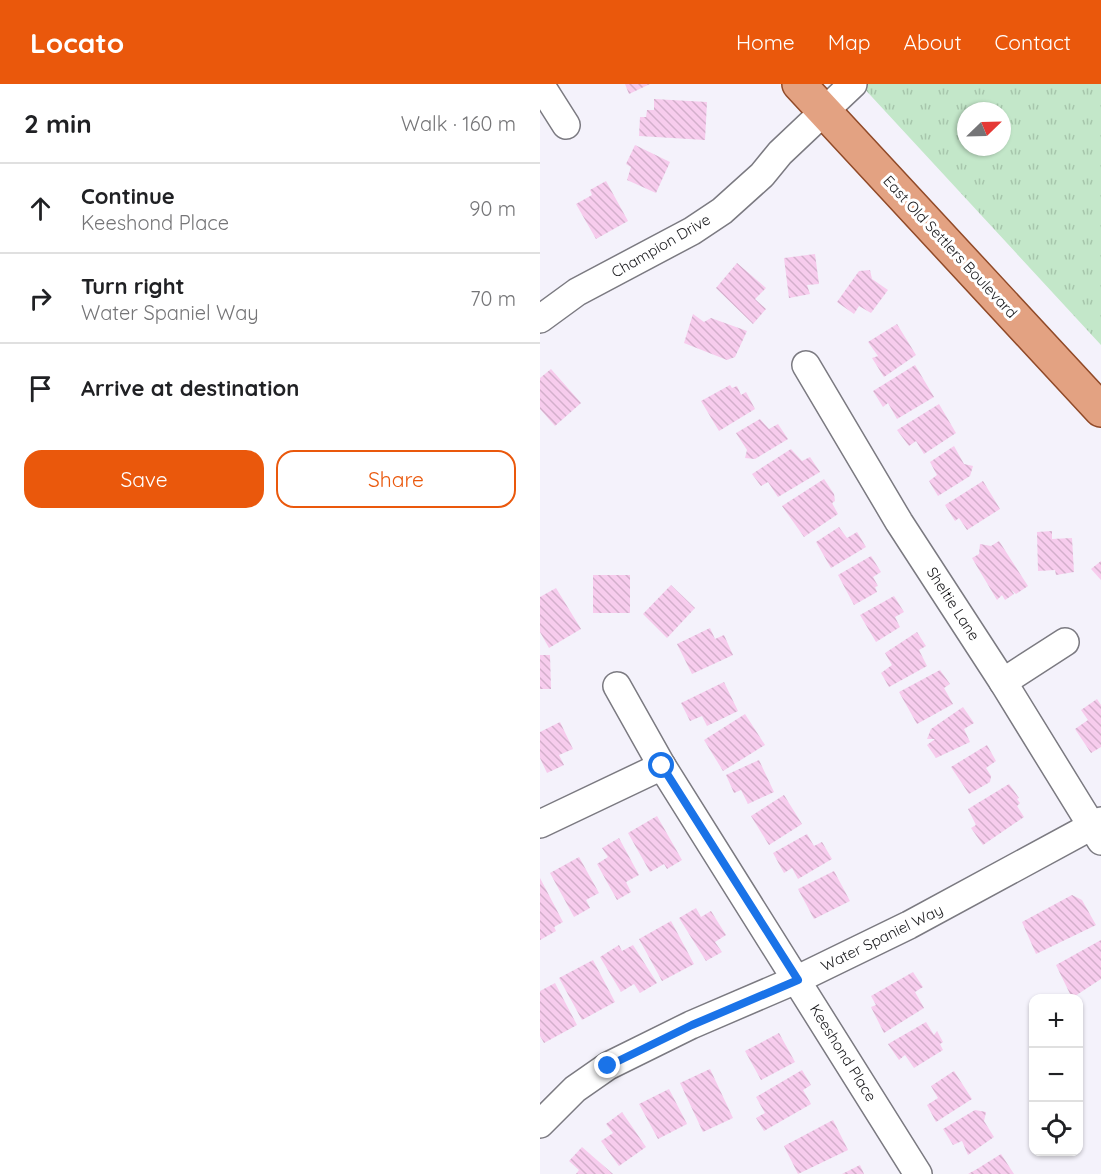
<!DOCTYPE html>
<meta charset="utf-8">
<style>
body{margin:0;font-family:Quicksand,sans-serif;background:#f6f6f6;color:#202124}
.controls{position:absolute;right:18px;bottom:18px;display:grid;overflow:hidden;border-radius:12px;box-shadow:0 2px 4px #0004}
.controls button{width:54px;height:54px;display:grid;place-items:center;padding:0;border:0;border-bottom:2px solid #e0e0e0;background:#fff;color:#202124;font:30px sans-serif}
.compass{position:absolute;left:417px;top:18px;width:54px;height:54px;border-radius:50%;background:#fff;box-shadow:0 2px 4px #0004;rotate:67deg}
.stop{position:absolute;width:18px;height:18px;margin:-14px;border:4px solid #1a73e8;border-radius:50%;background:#fff}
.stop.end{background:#1a73e8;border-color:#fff;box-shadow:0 2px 6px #0008}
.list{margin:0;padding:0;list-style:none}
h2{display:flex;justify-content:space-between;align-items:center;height:78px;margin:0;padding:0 24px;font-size:26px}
h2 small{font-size:20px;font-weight:400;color:#757577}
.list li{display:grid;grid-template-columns:39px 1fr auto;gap:18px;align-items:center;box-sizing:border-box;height:90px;padding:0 24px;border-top:2px solid #e0e0e0}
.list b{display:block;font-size:22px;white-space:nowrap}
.list p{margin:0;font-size:20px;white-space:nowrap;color:#757577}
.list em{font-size:20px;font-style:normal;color:#757577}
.actions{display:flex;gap:12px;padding:18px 24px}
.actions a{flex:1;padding:14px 0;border:2px solid #ea580c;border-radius:18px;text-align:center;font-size:21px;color:#ea580c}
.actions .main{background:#ea580c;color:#fff}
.icon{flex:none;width:33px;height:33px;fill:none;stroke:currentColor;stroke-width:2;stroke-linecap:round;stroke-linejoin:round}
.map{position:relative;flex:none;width:561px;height:1090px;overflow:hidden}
header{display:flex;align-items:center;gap:36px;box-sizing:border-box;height:84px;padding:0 30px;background:#ea580c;color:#fff}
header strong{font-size:28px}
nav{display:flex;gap:33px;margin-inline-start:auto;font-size:21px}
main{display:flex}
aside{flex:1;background:#fff}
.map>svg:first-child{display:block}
.grass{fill:url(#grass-tufts);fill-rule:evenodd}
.building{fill:url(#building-back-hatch)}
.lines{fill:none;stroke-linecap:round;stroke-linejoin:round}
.minor-casing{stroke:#7b7a81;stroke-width:30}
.major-casing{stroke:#914a28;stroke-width:36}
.minor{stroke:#fff;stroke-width:27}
.major{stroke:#e3a282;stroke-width:33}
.route{stroke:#1a73e8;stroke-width:8}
.labels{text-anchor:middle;stroke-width:6;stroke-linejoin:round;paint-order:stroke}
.street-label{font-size:15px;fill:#19191c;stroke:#fff}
</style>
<header>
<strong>Locato</strong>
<nav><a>Home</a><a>Map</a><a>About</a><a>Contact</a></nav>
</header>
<main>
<aside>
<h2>2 min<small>Walk · 160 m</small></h2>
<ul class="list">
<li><svg class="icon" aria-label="ahead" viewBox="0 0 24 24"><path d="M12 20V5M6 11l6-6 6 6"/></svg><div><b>Continue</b><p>Keeshond Place</p></div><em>90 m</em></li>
<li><svg class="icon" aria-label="right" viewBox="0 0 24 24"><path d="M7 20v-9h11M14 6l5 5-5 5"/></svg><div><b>Turn right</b><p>Water Spaniel Way</p></div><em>70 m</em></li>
<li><svg class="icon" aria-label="arrive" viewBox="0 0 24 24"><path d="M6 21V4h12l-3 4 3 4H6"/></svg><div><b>Arrive at destination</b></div></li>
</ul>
<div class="actions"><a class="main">Save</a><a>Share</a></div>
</aside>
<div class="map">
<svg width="561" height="1090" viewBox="0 0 561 1090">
<defs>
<pattern id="grass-tufts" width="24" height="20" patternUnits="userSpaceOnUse" patternTransform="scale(1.5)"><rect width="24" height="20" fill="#c3e7c9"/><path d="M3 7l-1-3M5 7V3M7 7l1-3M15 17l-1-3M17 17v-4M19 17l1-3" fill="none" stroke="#a7c6ac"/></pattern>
<pattern id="building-back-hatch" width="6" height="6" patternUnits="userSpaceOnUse" patternTransform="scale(1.5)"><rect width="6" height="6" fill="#f7cced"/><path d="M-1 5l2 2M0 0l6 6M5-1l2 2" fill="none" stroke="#d3afcb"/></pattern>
</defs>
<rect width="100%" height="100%" fill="#f4f2fb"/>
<path class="grass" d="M 320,0 L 561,0 L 561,261 ZM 426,27 L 462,27 L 462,63 L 426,63 Z"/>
<g class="building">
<path d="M 85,0 L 110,0 L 89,10 Z"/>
<path d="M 114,15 L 167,18 L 165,56 L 99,52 L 100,33 L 106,33 L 107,26 L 114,26 Z"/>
<path d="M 95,61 L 130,78 L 116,109 L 87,96 L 91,83 L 86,80 Z"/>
<path d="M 66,97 L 88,137 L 56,155 L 36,120 L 52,111 L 50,106 Z"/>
<path d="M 275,170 L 279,200 L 267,201 L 270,210 L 249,214 L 244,174 Z"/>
<path d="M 197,179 L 226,204 L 215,215 L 226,225 L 213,240 L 176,204 Z"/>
<path d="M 330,186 L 332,195 L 348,206 L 331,229 L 319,222 L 314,230 L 297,218 L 319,187 Z"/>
<path d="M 153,230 L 164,238 L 171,234 L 207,247 L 195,273 L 187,276 L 144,259 Z"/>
<path d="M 357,240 L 376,271 L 344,293 L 332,274 L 338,272 L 328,258 Z"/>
<path d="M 375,281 L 394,313 L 357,335 L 348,319 L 343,323 L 333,307 Z"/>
<path d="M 11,285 L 41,319 L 15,342 L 0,325 L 0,294 Z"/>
<path d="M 190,301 L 192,304 L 197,302 L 201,311 L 206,308 L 215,325 L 179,347 L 161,317 Z"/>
<path d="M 399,320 L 416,349 L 384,370 L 376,357 L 369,362 L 357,346 Z"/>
<path d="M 220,335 L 229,345 L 238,340 L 248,355 L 215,375 L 205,374 L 207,366 L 196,349 Z"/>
<path d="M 414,362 L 424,380 L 433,382 L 430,392 L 398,412 L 389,397 L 397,391 L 390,378 Z"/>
<path d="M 251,365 L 262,377 L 270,373 L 280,388 L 238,413 L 228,398 L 221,402 L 212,390 Z"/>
<path d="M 284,395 L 294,410 L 295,417 L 292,419 L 298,430 L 264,453 L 242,422 Z"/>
<path d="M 443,397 L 460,425 L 427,446 L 419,434 L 415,437 L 405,421 Z"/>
<path d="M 299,443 L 307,454 L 317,448 L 326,463 L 291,484 L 276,458 Z"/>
<path d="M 512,447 L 512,455 L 532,454 L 534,488 L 516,491 L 515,486 L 498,487 L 497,448 Z"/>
<path d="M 459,457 L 488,502 L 476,510 L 471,506 L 474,510 L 465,516 L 462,511 L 457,516 L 432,474 L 439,470 L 440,460 L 451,462 Z"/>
<path d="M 331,472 L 341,488 L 333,493 L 338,502 L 335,503 L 337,508 L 314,521 L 298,491 Z"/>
<path d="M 561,477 L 561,496 L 551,485 Z"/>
<rect x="53" y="491" width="37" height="38"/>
<path d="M 131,501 L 155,524 L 127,554 L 103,530 Z"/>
<path d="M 16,504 L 41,545 L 9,564 L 0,548 L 0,513 Z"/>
<path d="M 354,512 L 364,528 L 355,533 L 360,543 L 336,558 L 320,531 Z"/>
<path d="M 170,544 L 175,555 L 184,551 L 193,571 L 152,590 L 137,560 Z"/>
<path d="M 377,548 L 386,562 L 379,566 L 387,582 L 349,603 L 341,589 L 352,581 L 345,569 Z"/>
<path d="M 0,571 L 10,571 L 11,605 L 0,605 Z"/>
<path d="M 400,586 L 410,600 L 404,604 L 413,620 L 377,640 L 359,608 Z"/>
<path d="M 184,598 L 198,627 L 167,642 L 162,632 L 150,637 L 141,619 Z"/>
<path d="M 557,615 L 561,621 L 561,663 L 551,669 L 535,645 L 548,636 L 541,626 Z"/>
<path d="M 423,623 L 434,639 L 424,645 L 430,658 L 396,674 L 387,661 L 395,655 L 387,655 L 391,645 Z"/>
<path d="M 205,630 L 225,661 L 183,687 L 164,656 Z"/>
<path d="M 20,638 L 33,665 L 19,671 L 24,681 L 7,689 L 0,674 L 0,648 Z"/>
<path d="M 447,661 L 456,677 L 446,684 L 451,692 L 450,698 L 429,710 L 411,683 Z"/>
<path d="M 219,676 L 234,708 L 208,720 L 201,706 L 194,709 L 186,691 Z"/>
<path d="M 469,700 L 479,714 L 477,715 L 480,719 L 477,722 L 484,733 L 443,761 L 431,744 L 436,741 L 428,725 Z"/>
<path d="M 244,711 L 262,740 L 229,761 L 211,732 Z"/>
<path d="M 117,732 L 142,776 L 127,785 L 124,780 L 110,788 L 88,749 Z"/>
<path d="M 267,750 L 274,762 L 282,758 L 292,775 L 258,795 L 252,784 L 244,789 L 233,769 Z"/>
<path d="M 79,754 L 99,791 L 86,798 L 91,808 L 77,816 L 57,780 L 68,773 L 62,764 Z"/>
<path d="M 39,773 L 59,809 L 46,816 L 50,824 L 34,833 L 10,789 Z"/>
<path d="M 294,787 L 310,817 L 274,835 L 258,805 Z"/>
<path d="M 0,794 L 23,838 L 14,843 L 16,847 L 0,856 Z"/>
<path d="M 532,811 L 542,816 L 556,841 L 496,870 L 482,838 Z"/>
<path d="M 156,824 L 161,833 L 171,827 L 186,851 L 175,858 L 182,868 L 166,877 L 139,834 Z"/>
<path d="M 131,837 L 154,880 L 122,897 L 99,855 Z"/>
<path d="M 561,856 L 561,895 L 532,914 L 516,881 Z"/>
<path d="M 79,861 L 82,867 L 93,861 L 117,899 L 100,909 L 94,900 L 81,908 L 60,873 Z"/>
<path d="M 53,876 L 75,918 L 42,936 L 19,894 Z"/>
<path d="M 373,888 L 383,903 L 375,908 L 384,924 L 344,949 L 331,923 L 336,921 L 331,912 Z"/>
<path d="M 15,899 L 37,941 L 4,959 L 0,952 L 0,907 Z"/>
<path d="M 386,938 L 394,951 L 397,947 L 403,958 L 400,960 L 403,966 L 374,984 L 365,971 L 359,976 L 348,960 Z"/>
<path d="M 239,949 L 255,978 L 221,996 L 205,967 Z"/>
<path d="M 170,985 L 193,1034 L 163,1048 L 140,999 Z"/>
<path d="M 262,986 L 271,1001 L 263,1006 L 271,1020 L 224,1047 L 216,1034 L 225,1029 L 216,1013 Z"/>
<path d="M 414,987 L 432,1015 L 396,1038 L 387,1021 L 398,1014 L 391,1002 Z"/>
<path d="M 129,1005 L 147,1040 L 118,1055 L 99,1020 Z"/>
<path d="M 435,1026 L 446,1028 L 444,1037 L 454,1053 L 428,1071 L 422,1057 L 413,1061 L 403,1045 Z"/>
<path d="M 82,1028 L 106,1063 L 79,1082 L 61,1057 L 73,1049 L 66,1040 Z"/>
<path d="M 293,1036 L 308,1066 L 258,1090 L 244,1062 Z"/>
<path d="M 42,1063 L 73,1090 L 36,1090 L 39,1086 L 29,1077 Z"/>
<path d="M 461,1070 L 474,1090 L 428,1090 L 437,1085 Z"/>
<path d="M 320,1081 L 324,1090 L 302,1090 Z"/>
</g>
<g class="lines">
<g class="minor-casing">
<g id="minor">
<path d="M 0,0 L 26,41"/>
<path d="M 0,235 L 37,208 L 152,147 L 182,127 L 222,91 L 240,69 L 313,0"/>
<path d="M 266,281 L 359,438 L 463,598 L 561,757"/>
<path d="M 463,598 L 525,558"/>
<path d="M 77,602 L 122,682 L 378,1090"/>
<path d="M 0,740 L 122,682"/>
<path d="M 0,1040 L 35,1005 L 68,982 L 151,941 L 258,895 L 369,841 L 561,737"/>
</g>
</g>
<g class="major-casing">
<path id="major" d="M 259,0 L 561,326"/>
</g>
<use href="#minor" class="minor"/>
<use href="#major" class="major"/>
</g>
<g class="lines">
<path class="route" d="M 68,982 L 152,941 L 258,896 L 122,682"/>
</g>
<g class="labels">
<g class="street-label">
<text transform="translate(121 162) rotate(-30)" y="5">Champion Drive</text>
<text transform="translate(410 163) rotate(47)" y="5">East Old Settlers Boulevard</text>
<text transform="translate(413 520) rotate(57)" y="5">Sheltie Lane</text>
<text transform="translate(342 854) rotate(-26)" y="5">Water Spaniel Way</text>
<text transform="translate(303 969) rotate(58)" y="5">Keeshond Place</text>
</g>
</g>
</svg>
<div class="controls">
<button>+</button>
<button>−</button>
<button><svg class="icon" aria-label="locate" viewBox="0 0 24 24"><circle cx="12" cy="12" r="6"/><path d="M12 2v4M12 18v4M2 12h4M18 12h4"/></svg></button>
</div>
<svg class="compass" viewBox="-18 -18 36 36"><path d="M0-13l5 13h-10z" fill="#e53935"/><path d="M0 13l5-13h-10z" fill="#757577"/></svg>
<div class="stop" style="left:122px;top:682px"></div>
<div class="stop end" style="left:68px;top:982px"></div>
</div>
</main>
